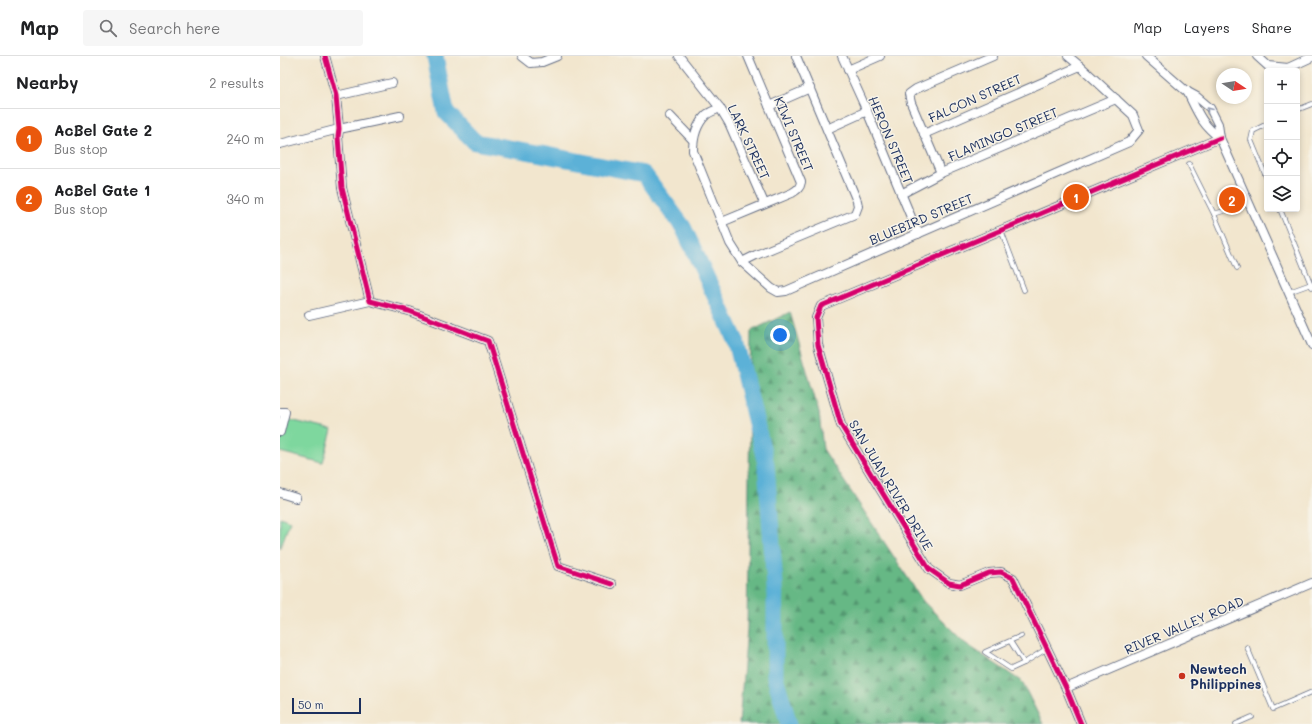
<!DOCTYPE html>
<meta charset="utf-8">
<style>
body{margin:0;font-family:Mali,sans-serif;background:#f6f6f6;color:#202124}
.controls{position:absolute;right:12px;top:12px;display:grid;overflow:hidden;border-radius:4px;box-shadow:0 2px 6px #0003}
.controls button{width:36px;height:36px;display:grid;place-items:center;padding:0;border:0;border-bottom:1px solid #e0e0e0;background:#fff;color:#202124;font:20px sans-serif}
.compass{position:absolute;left:936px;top:12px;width:36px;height:36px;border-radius:50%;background:#fff;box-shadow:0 2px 6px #0003;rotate:102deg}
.scale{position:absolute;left:12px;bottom:10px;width:69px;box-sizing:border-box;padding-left:4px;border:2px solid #1b2f5e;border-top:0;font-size:11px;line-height:14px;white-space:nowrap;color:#1b2f5e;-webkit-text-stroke:3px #f7f3e8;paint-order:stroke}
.you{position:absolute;left:500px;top:279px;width:14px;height:14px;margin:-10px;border:3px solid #fff;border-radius:50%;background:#1a73e8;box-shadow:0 0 0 6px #1a73e833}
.badge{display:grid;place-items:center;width:26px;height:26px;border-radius:50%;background:#ea580c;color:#fff;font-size:13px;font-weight:700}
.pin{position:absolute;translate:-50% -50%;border:2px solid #fff;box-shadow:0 1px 4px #0006}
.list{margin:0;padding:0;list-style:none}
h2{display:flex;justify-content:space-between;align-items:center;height:52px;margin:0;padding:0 16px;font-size:17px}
h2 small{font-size:13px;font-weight:400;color:#757577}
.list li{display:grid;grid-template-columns:26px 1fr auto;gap:12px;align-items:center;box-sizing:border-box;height:60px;padding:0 16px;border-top:1px solid #e0e0e0}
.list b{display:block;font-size:15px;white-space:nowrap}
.list p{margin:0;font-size:13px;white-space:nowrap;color:#757577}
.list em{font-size:13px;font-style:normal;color:#757577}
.icon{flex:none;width:22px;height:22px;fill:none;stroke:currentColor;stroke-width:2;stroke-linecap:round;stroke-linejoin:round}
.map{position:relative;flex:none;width:1032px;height:668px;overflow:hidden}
header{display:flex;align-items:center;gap:24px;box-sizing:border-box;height:56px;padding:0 20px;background:#fff;border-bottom:1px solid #e0e0e0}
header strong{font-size:19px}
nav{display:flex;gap:22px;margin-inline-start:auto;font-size:14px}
.search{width:280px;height:36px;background:#f6f6f6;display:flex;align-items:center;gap:10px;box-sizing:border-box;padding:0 14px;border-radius:4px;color:#757577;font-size:15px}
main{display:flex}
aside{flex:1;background:#fff}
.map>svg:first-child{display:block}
.green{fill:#7ed79e;stroke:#4c837e}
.forest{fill:url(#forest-firs);stroke:#407472}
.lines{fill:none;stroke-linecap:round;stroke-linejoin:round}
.river{stroke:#5bb1d7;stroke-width:17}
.service-casing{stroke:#666f85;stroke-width:5.5}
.minor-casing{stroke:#666f85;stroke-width:10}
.service{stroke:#fff;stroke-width:4}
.minor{stroke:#fff;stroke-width:8}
.cycleway-casing{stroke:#f7f3e8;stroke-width:8}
.cycleway{stroke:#d6006c;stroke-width:5}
.oneway{stroke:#8d97ae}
.poi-dot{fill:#c8321e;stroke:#f7f3e8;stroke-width:1.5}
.labels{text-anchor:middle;stroke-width:3;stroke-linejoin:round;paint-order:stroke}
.street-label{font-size:13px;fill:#1b2f5e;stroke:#f7f3e8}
.poi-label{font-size:13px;font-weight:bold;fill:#1b2f5e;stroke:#f7f3e8;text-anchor:start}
</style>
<header>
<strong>Map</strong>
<div class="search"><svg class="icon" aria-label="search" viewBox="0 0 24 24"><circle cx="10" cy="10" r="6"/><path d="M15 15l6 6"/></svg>Search here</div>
<nav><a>Map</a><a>Layers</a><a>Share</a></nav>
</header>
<main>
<aside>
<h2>Nearby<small>2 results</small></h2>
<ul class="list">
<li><span class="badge">1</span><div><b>AcBel Gate 2</b><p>Bus stop</p></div><em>240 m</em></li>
<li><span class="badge">2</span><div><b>AcBel Gate 1</b><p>Bus stop</p></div><em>340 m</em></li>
</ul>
</aside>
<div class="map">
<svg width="1032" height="668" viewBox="0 0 1032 668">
<defs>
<pattern id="forest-firs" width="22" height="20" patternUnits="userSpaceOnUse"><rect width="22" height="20" fill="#66b885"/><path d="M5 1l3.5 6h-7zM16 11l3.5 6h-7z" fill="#539670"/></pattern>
</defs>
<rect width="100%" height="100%" fill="#f7f3e8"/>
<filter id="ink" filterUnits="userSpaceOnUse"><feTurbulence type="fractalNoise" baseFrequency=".025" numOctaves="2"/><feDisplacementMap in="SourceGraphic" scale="8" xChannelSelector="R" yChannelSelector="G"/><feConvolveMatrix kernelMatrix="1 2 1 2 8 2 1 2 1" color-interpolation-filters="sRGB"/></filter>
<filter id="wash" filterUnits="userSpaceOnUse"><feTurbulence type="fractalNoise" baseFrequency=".012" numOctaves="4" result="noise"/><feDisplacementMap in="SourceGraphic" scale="16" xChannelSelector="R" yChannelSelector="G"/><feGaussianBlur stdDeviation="0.9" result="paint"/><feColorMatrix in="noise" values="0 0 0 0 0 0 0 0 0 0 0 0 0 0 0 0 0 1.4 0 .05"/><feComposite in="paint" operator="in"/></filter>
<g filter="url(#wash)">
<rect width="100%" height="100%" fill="#f2e6ce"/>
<g class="green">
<path d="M 6,363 L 52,374 L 43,407 L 0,396 L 0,386 Z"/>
<path d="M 0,461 L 10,465 L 0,493 Z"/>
</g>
<path class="forest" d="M 510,256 L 539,357 L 543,393 L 643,545 L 685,587 L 742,626 L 763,668 L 459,668 L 467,573 L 471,275 Z"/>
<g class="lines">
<path class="river" d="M 155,0 L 166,56 L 195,86 L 251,96 L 364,118 L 403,171 L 456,285 L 486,408 L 495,530 L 495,621 L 509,668"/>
</g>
</g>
<g filter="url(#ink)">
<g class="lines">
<g class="service-casing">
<g id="service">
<path d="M 1017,54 L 1032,48"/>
<path d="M 987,68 L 973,75 L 971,84 L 987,123"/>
<path d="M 909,108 L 934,158 L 957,212"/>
<path d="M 1000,153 L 1032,231"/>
<path d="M 934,158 L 969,147"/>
<path d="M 721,174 L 744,234"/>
<path d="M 1009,236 L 1031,228"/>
<path d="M 730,585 L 744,607 L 731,613 L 705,596 L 741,580"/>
<path d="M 967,591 L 993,653 L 1032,636"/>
<path d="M 744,607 L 766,593"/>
<path d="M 956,668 L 972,661"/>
</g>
</g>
<g class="minor-casing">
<g id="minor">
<path d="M 45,0 L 56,40 L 59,73 L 58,81 L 62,132 L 90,245 L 129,255 L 208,285 L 278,510 L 332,528"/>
<path d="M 242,0 L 251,7 L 262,6 L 277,0"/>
<path d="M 399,0 L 440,52 L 449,67 L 484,147"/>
<path d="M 562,0 L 587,55 L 638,178"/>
<path d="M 866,0 L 906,35 L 917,41 L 930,52 L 938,68 L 940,82 L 1032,289"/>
<path d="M 977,0 L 988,10 L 1008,12 L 1032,1"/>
<path d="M 568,14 L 600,0"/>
<path d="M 907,35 C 917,55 921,68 940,82"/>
<path d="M 56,40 L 112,27"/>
<path d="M 489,50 L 530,32"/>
<path d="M 440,52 C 436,54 429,56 426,59 C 416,69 413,82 413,95 L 450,187 L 462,206 L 491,232 L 498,236 L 506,235 L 849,86 L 859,74 L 853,59 L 800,10 L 788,0"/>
<path d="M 390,60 L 413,84"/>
<path d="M 547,73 L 587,55"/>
<path d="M 644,78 L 800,10"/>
<path d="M 0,88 L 59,73 L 120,60"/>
<path d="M 661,117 L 631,47 L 629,38 L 636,33 L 713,0"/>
<path d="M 621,138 L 661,117 L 836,43"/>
<path d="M 442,166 L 512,137 C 517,134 520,132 521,126 L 468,0"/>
<path d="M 462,206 L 476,199 L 575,158 L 578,150 L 577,145 L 516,0"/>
<path d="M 29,259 L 90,245"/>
<path d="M 0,356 L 5,356 L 0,376"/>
<path d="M 0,437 L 16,442"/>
<path d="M 786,632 L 1032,527"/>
<path d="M 801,668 L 786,632 L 733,522 L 721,516 L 709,517 L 680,529 L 669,527 L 649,513 L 561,369 L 538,289 L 536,262 L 541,250 L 940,82"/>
</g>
</g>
<use href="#service" class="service"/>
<use href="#minor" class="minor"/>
<g class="cycleway-casing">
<g id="cycleway">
<path d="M 45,0 L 56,40 L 59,73 L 58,81 L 62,132 L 90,245 L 129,255 L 208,285 L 278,510 L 332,528"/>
<path d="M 801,668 L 786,632 L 733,522 L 721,516 L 709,517 L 680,529 L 669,527 L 649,513 L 561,369 L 538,289 L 536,262 L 541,250 L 940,82"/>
</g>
</g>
<use href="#cycleway" class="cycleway"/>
</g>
<defs><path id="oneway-chevron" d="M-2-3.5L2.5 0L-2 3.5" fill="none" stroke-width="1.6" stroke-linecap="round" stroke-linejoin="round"/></defs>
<use class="oneway" href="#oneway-chevron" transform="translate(929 54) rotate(-127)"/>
</g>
<circle class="poi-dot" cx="902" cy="620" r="4"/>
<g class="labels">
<g class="street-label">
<text transform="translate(695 42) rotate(-24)" y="5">FALCON STREET</text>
<text transform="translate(514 78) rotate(67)" y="5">KIWI STREET</text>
<text transform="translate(723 78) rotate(-23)" y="5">FLAMINGO STREET</text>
<text transform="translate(611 84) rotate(67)" y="5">HERON STREET</text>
<text transform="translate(469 86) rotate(65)" y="5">LARK STREET</text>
<text transform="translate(641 163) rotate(-23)" y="5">BLUEBIRD STREET</text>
<text transform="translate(611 429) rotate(59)" y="5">SAN JUAN RIVER DRIVE</text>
<text transform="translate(904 569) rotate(-23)" y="5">RIVER VALLEY ROAD</text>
</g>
<g class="poi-label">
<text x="910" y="618">Newtech<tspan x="910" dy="15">Philippines</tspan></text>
</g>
</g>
</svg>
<div class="controls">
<button>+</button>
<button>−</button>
<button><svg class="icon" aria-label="locate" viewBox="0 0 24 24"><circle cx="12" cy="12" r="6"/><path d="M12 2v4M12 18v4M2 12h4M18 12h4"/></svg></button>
<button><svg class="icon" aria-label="layers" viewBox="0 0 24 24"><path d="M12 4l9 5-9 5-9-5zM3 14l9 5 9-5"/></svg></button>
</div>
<svg class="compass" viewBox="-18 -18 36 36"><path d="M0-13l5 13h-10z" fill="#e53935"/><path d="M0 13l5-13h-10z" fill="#757577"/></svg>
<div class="scale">50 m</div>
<div class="you"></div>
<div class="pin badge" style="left:796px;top:141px">1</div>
<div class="pin badge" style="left:952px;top:144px">2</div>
</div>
</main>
